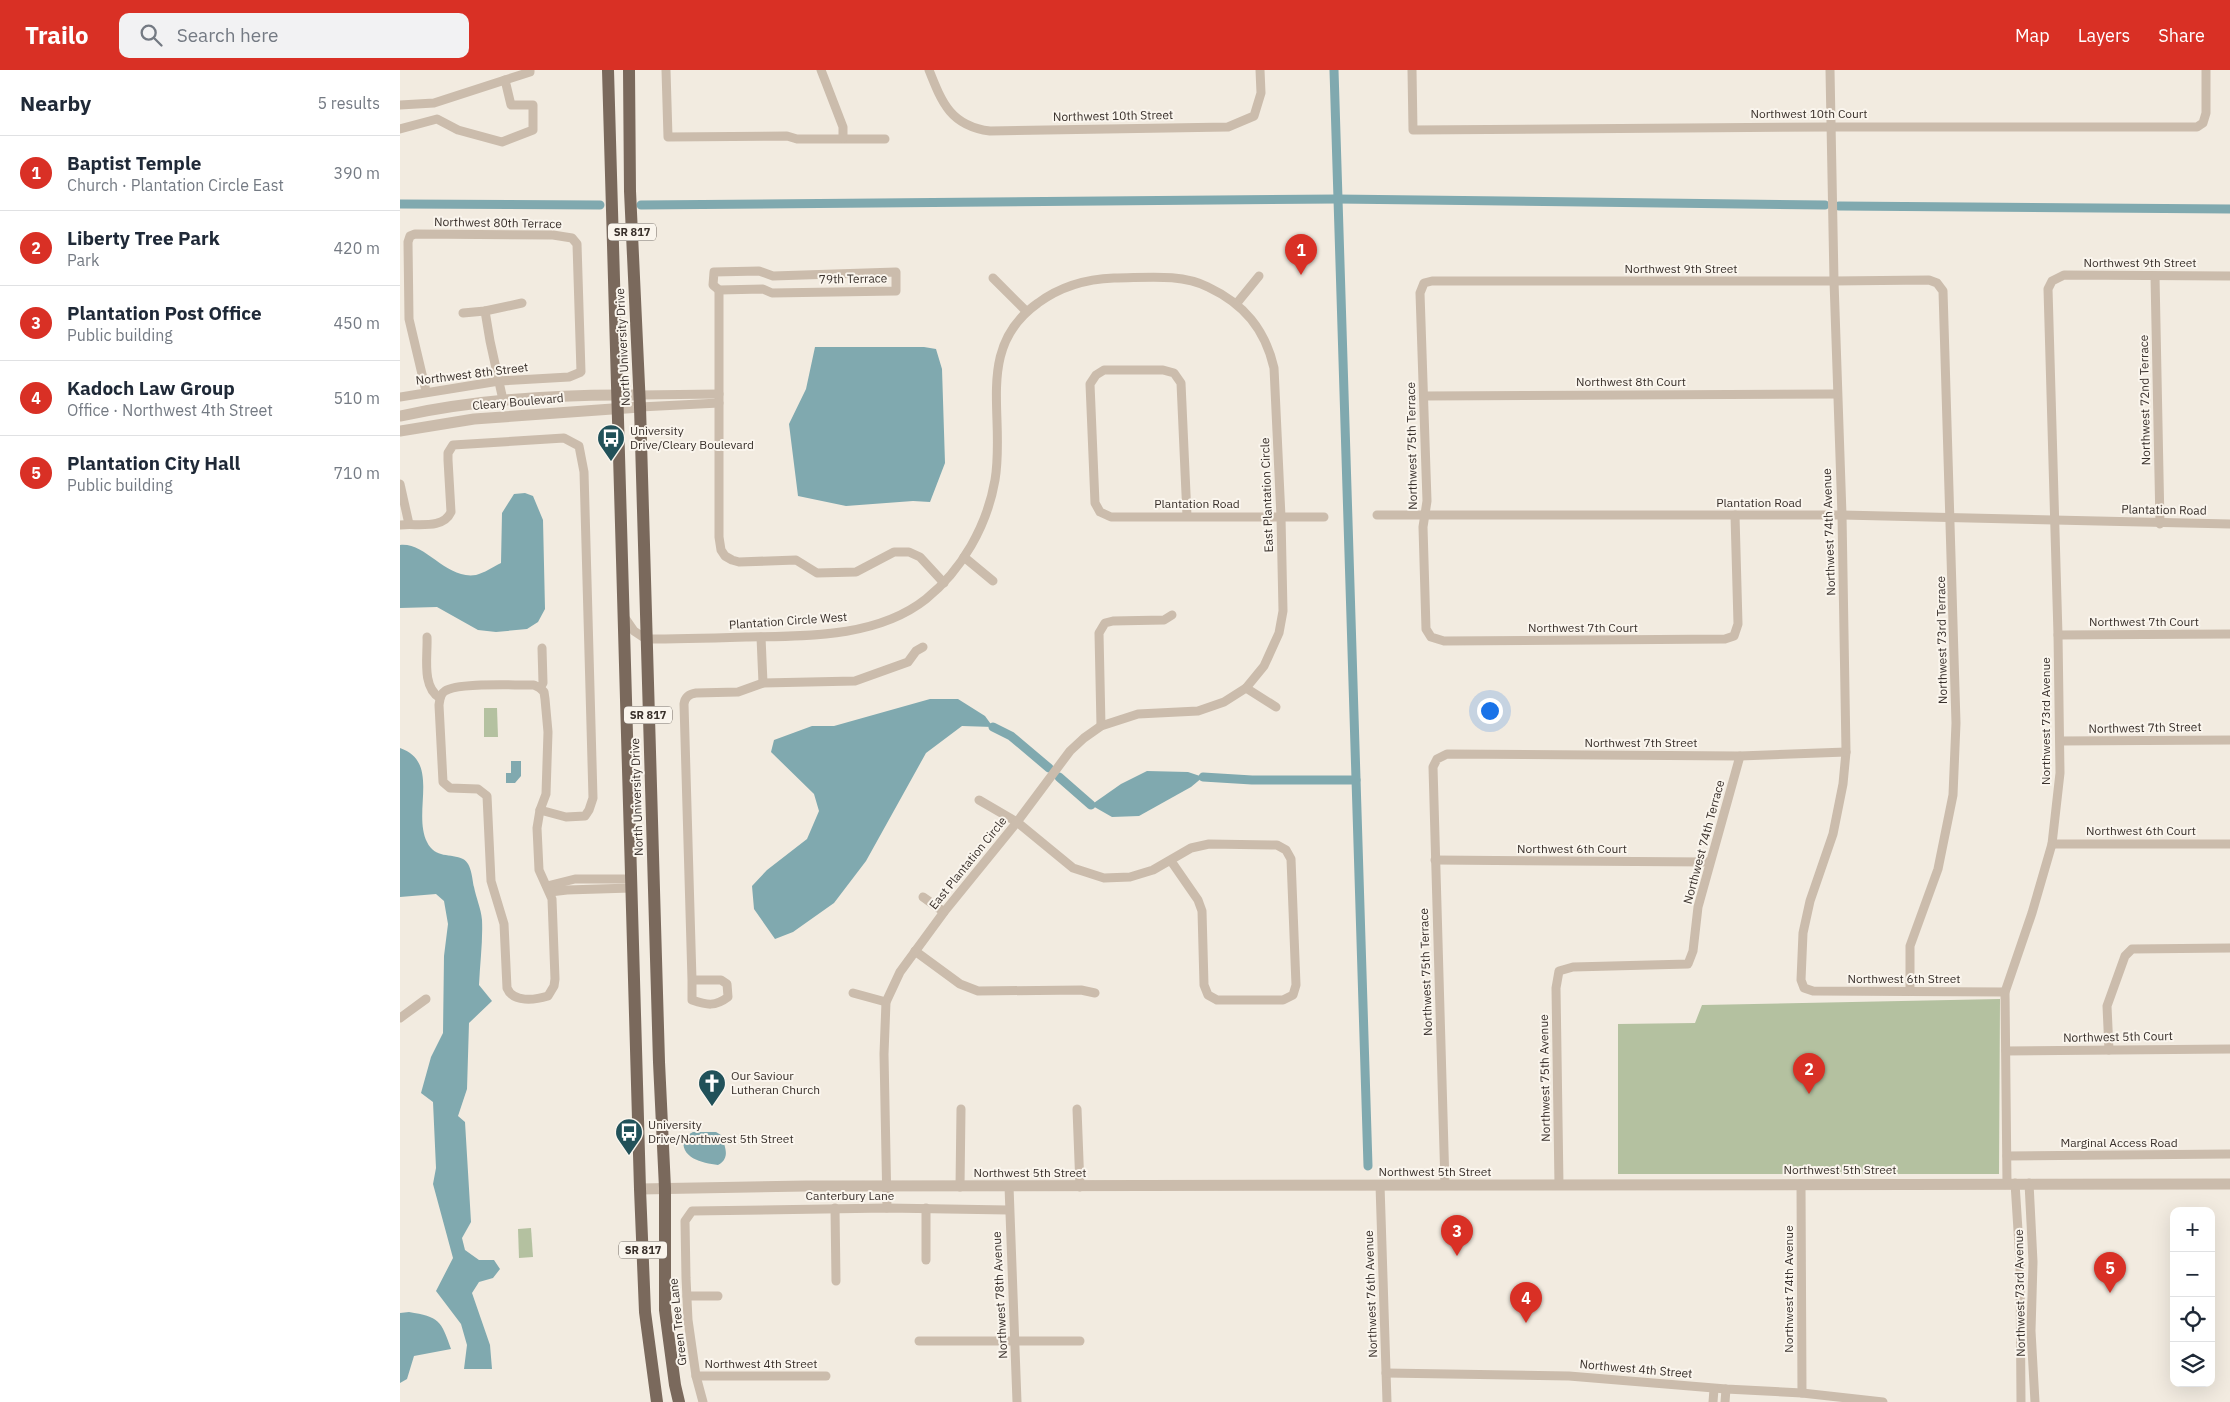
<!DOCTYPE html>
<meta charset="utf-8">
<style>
body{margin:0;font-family:"IBM Plex Sans",sans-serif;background:#f2f2f3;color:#1f2937}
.controls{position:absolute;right:15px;bottom:15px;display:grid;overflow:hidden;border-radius:10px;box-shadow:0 5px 20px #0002}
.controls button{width:45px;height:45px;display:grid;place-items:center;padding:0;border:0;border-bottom:1px solid #e0e1e3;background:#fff;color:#1f2937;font:25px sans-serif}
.you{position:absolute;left:1089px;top:640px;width:18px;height:18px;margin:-12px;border:4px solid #fff;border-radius:50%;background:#1a73e8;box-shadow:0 0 0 8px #1a73e833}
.badge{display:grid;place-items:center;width:32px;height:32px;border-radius:50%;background:#d93025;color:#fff;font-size:16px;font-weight:700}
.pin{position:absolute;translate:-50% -41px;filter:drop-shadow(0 1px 2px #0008)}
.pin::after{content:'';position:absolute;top:26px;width:18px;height:15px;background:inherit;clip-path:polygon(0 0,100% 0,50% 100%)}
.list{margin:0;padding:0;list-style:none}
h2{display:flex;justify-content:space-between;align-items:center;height:65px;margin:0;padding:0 20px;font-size:21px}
h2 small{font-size:16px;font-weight:400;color:#747a83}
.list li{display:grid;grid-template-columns:32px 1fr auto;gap:15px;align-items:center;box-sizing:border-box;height:75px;padding:0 20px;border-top:1px solid #e0e1e3}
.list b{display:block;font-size:19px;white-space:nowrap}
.list p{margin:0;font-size:16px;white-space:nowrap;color:#747a83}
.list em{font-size:16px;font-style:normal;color:#747a83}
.icon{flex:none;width:28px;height:28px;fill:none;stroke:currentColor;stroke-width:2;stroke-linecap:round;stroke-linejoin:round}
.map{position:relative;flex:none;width:1830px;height:1332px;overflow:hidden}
header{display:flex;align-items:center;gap:30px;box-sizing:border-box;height:70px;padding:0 25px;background:#d93025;color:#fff}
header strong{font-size:24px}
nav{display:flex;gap:28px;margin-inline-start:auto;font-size:18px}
.search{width:350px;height:45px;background:#f2f2f3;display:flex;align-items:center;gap:12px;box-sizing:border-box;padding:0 18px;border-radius:10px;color:#747a83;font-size:19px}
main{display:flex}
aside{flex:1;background:#fff}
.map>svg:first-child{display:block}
.green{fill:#b4c1a0}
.water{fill:#80a9af}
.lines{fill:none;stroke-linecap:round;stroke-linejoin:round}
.canal{stroke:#80a9af;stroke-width:9}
.minor{stroke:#cbbcac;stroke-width:9}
.tertiary{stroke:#cbbcac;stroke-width:11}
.primary{stroke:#7a695c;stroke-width:12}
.labels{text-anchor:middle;stroke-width:4;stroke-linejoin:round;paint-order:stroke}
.shield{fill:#faf5ed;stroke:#736b65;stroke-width:1}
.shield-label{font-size:11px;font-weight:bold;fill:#39302b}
.street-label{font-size:12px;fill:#39302b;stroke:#faf5ed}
.poi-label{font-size:12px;fill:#39302b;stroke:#faf5ed;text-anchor:start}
</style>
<header>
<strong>Trailo</strong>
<div class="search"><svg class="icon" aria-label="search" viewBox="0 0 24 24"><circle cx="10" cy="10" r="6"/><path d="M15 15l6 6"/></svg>Search here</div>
<nav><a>Map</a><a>Layers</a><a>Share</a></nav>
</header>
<main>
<aside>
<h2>Nearby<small>5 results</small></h2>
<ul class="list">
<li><span class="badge">1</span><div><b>Baptist Temple</b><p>Church · Plantation Circle East</p></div><em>390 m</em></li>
<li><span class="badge">2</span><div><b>Liberty Tree Park</b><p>Park</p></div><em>420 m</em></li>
<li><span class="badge">3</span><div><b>Plantation Post Office</b><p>Public building</p></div><em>450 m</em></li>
<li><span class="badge">4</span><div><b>Kadoch Law Group</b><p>Office · Northwest 4th Street</p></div><em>510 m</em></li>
<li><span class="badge">5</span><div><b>Plantation City Hall</b><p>Public building</p></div><em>710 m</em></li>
</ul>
</aside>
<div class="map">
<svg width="1830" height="1332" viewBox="0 0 1830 1332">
<rect width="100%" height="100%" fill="#f2ebe0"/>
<g class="green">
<path d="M 84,638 L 97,638 L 98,667 L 84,667 Z"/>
<path d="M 1600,929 L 1599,1104 L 1218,1104 L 1218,954 L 1295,953 L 1302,935 Z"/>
<path d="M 131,1158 L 133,1187 L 119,1188 L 118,1159 Z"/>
</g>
<g class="water">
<path d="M 415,277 L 524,277 L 536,279 L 542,299 L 545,393 L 530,432 L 513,431 L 446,436 L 398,426 L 389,354 L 406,319 Z"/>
<path d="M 125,423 L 133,426 L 143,450 L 145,539 L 138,552 L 127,559 L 96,562 L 78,560 L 37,537 L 0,538 L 0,475 C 26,472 46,510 76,505 C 84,503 93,497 101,493 L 102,443 L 114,424 Z"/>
<path d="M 530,629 L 558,629 L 585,646 L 593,657 L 562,656 L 526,683 L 466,791 L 434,833 L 393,862 L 375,869 L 354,839 L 352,816 L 367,800 L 407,769 L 419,741 L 414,724 L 371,682 L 374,670 L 412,656 L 434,656 Z"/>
<path d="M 0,678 C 41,692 12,742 27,772 C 35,789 51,783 63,789 C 72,794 72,809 74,817 C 76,828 81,838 82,850 C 83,871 80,893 79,915 L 92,931 L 69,953 L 67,1019 L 58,1046 L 65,1052 L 71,1152 L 62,1168 L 65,1180 L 79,1190 L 94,1190 L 100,1199 L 93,1208 L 79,1212 L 72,1223 L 90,1275 L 92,1299 L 64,1299 L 67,1275 L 61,1254 L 36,1221 L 53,1188 L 33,1114 L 36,1098 L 33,1032 L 21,1023 L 31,987 L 43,963 L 44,886 L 48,854 L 44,831 L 36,824 L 0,827 Z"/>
<path d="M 111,691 L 121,691 L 121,706 L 115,713 L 106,713 L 106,703 L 111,703 Z"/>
<path d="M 747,701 L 788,702 L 803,707 L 791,717 L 739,746 L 712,747 L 691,735 L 721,714 Z"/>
<path d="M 293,1062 L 316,1062 L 321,1065 C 325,1077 331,1088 318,1095 C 302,1093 279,1088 284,1067 Z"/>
<path d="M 9,1242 C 39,1247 41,1250 51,1279 L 14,1286 L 7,1309 L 0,1313 L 0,1243 Z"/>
</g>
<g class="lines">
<g class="canal">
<path d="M 934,0 L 968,1096"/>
<path d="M 0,134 L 200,135"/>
<path d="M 241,135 L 937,129 L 1425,135"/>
<path d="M 1439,136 L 1830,139"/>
<path d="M 593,657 L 611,666 L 649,698"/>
<path d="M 659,707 L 691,735"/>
<path d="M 803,707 L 852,710 L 956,710"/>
</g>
<g class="minor">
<path d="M 266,0 L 268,67 L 387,66 L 397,69 L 485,69"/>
<path d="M 421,0 L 443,57 L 443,68"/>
<path d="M 529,0 C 542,33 551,56 590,61 L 828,57 L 854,46 L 861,23 L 860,0"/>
<path d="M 1012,0 L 1013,60 L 1430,57 L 1797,57 L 1803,53 L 1806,43 L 1806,0"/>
<path d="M 1430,0 L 1434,211 L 1442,445 L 1446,682 L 1443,714 L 1433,764 L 1410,831 L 1403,863 L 1401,910 L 1404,918 L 1413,921 L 1605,922"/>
<path d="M 0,35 L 34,33 L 105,10"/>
<path d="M 0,59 L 37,49 L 58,60 L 102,72 L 133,60 L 133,35 L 111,35 L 105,10 L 130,2 L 130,0"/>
<path d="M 359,201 L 373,206 L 496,202 L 496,221 L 372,223 L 363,219 L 319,220 L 313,215 L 314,202 Z"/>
<path d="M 1755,206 L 1760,454"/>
<path d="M 593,208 L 626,241"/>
<path d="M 319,220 L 319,467 L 321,480 L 325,486 L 332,490 L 339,492 L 396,490 L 417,503 L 456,502 L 494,482 L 509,482 L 520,487 L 544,513"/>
<path d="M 837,233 L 859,206"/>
<path d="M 85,241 L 90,271 L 103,330"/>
<path d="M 63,243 L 85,241 L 122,233"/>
<path d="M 239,325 L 319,324"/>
<path d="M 1024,326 L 1437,324"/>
<path d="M 0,327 L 99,311 L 169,307 L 181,302 L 177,174 L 172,168 L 153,165 L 15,164 L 10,166 L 8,172 L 9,249 L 26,321"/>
<path d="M 240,337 L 319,333"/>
<path d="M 0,414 L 9,454"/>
<path d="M 977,445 L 1442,445 L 1830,454"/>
<path d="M 1335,445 L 1338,554 L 1334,566 L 1325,569 L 1044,571 L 1031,567 L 1026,559 L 1023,457 L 1027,431 L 1020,223 L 1024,213 L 1032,211 L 1434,211 L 1529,210 L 1537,213 L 1543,221 L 1556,653 L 1553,725 L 1538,799 L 1510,876 L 1510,921"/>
<path d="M 787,446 L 781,313 L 774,303 L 763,300 L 704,300 L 696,305 L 690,314 L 695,433 L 700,442 L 711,447 L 924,447"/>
<path d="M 0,455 C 17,453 43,460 51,442 L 48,390 L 48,383 L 53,375 L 164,368 L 179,376 L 184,402 L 193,728 L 189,740 L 185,746 L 166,747 L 140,740"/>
<path d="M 564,487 L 593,511"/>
<path d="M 223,545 L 234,561 L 246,569 C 280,569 313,568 346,567 C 405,566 477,568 526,529 C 562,500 587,456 595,410 C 606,346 574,278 638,233 C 661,216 686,209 714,208 C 745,208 780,203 808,217 C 844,234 865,259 874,298 L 881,447 L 883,541 L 879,563 L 864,596 L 846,618 L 876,637"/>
<path d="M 1658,565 L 1830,564"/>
<path d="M 27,567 C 28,585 21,617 40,628"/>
<path d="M 361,567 L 363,613"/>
<path d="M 124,615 L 134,615 L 140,618 L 144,622 L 145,629 L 148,662 L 146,724 L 140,740 L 137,758 L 139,800 L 152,829 L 155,909 L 154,916 L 148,926 C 135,930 113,933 107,918 L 104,854 L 91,811 L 87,726 L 78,719 L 50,718 L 43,712 L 39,635 C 40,629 40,624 45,621 C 57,613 107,615 124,615 Z"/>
<path d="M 140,618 L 143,613 L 142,578"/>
<path d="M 701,656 L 699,563 L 705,553 L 713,551 L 764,550 L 772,545"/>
<path d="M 1660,671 L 1830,670"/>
<path d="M 579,730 L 617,752 L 673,798 L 704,808 L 730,807 L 753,800 L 791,778 L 809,774 L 877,775 L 886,780 L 891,789 L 896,915 L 893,925 L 883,930 L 817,930 L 808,925 L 804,915 L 802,841 L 798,830 L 771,791"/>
<path d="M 1652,774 L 1830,774"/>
<path d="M 1035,790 L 1309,792"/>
<path d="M 147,816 L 175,809 L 231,809"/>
<path d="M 150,822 L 167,820 L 231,818"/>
<path d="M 523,827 L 544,842"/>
<path d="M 515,881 L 560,914 L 578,921 L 681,920 L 695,923"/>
<path d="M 292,910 L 321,910 L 327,914 L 328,927 C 315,937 307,935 292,930 L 292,910 L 284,634 C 285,627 289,624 296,623 L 338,622 L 363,613 L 455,611 L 508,592 L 516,581 L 523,577"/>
<path d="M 453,923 L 486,932"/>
<path d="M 0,948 L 26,929"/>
<path d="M 1709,980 L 1707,936 L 1725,886 L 1732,879 L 1830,878"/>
<path d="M 1606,981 L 1830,979"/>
<path d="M 677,1039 L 680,1117"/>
<path d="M 1607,1086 L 1830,1084"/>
<path d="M 1615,1113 L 1620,1192 L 1621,1332"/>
<path d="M 1629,1113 L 1633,1192 L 1631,1261 L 1635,1332"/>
<path d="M 1401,1114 L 1402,1323"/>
<path d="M 1607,1114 L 1605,922 L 1632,843 L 1652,774 L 1660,703 L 1658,565 L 1648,219 L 1652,211 L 1664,205 L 1830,206"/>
<path d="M 980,1115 L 987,1332"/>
<path d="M 1045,1115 L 1033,697 L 1037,689 L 1047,684 L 1340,686 L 1446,682"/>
<path d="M 1159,1115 L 1156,918 L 1159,901 L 1173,897 L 1288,894 L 1293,881 L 1298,837 L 1340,686"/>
<path d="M 609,1116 L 617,1332"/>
<path d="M 560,1117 L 561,1039"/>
<path d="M 435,1138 L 436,1211"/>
<path d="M 487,1138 L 484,984 L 486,932 L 500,902 L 544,842 L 617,752 L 670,681 L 684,668 L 701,656 L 738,644 L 798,641 L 824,632 L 846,618"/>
<path d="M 526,1190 L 526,1138"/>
<path d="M 287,1226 L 318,1226"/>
<path d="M 519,1271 L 680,1271"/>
<path d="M 986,1303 L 1169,1306 L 1326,1319 L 1402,1323 L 1483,1332"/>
<path d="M 296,1306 L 426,1306"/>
<path d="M 303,1332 L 296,1306 L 288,1250 L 286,1208 L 285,1151 L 292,1141 L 487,1138 L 608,1140"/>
<path d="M 1313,1332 L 1314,1319"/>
<path d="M 1325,1332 L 1326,1319"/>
</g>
<g class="tertiary">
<path d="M 0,346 C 79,329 158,324 239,325"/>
<path d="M 0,361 L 74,349 L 240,337"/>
<path d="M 240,1119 L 406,1116 L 1830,1114"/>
</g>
<g class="primary">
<path d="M 208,0 L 240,1119 L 245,1242 L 257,1332"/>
<path d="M 229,0 L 230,121 L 240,337 L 259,992 L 265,1118 L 265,1240 L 275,1315 L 279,1332"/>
</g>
</g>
<defs>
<g id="bus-pin" transform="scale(1.4375)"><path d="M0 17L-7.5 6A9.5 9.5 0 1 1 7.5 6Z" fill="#215159" stroke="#faf5ed"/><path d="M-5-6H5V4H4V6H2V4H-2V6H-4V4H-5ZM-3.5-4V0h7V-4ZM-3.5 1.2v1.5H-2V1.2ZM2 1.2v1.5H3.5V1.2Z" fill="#fff"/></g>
<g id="church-pin" transform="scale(1.4375)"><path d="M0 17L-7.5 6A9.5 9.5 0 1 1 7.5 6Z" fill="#215159" stroke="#faf5ed"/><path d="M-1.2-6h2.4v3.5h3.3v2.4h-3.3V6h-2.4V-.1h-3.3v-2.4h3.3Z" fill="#fff"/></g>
</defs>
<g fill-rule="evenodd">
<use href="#bus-pin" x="211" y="368"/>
<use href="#church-pin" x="312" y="1013"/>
<use href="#bus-pin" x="229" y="1062"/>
</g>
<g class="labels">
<g class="shield">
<rect x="208" y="153.5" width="48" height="17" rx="4"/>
<rect x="224" y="636.5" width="48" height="17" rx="4"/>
<rect x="219" y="1171.5" width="48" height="17" rx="4"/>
</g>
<g class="shield-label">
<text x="232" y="166">SR 817</text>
<text x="248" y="649">SR 817</text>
<text x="243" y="1184">SR 817</text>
</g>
<g class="street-label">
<text x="1409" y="48">Northwest 10th Court</text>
<text transform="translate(713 46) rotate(-1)" y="4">Northwest 10th Street</text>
<text transform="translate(98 153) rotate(1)" y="4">Northwest 80th Terrace</text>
<text x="1740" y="197">Northwest 9th Street</text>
<text x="1281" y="203">Northwest 9th Street</text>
<text transform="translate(453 209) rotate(-1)" y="4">79th Terrace</text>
<text transform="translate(223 277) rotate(-93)" y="4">North University Drive</text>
<text transform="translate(72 304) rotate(-7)" y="4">Northwest 8th Street</text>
<text x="1231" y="316">Northwest 8th Court</text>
<text transform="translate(1745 330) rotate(-91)" y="4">Northwest 72nd Terrace</text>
<text transform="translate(118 332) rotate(-5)" y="4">Cleary Boulevard</text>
<text transform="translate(1012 376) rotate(-91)" y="4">Northwest 75th Terrace</text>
<text transform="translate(867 425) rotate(-92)" y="4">East Plantation Circle</text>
<text x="1359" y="437">Plantation Road</text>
<text x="797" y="438">Plantation Road</text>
<text transform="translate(1764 440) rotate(1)" y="4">Plantation Road</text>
<text transform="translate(1429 462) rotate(-92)" y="4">Northwest 74th Avenue</text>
<text transform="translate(388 551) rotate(-4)" y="4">Plantation Circle West</text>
<text x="1744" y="556">Northwest 7th Court</text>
<text x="1183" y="562">Northwest 7th Court</text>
<text transform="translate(1542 570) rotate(-91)" y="4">Northwest 73rd Terrace</text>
<text transform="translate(1646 651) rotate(-90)" y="4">Northwest 73rd Avenue</text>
<text transform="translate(1745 658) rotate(-1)" y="4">Northwest 7th Street</text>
<text x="1241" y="677">Northwest 7th Street</text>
<text transform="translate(237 727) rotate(-92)" y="4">North University Drive</text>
<text x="1741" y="765">Northwest 6th Court</text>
<text transform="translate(1304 772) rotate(-75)" y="4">Northwest 74th Terrace</text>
<text x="1172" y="783">Northwest 6th Court</text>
<text transform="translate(568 793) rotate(-51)" y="4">East Plantation Circle</text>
<text transform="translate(1026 902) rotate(-92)" y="4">Northwest 75th Terrace</text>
<text x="1504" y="913">Northwest 6th Street</text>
<text transform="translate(1718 967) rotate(-1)" y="4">Northwest 5th Court</text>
<text transform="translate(1145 1008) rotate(-91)" y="4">Northwest 75th Avenue</text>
<text x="1719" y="1077">Marginal Access Road</text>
<text x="1440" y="1104">Northwest 5th Street</text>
<text x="1035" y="1106">Northwest 5th Street</text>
<text x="630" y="1107">Northwest 5th Street</text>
<text x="450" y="1130">Canterbury Lane</text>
<text transform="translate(1389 1219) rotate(-90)" y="4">Northwest 74th Avenue</text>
<text transform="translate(1620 1223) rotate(-91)" y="4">Northwest 73rd Avenue</text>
<text transform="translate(971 1224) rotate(-92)" y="4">Northwest 76th Avenue</text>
<text transform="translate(600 1225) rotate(-93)" y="4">Northwest 78th Avenue</text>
<text transform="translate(278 1252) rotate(-96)" y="4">Green Tree Lane</text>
<text x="361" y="1298">Northwest 4th Street</text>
<text transform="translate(1236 1299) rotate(5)" y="4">Northwest 4th Street</text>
</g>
<g class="poi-label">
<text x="230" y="365">University<tspan x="230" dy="14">Drive/Cleary Boulevard</tspan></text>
<text x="331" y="1010">Our Saviour<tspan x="331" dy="14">Lutheran Church</tspan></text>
<text x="248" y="1059">University<tspan x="248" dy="14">Drive/Northwest 5th Street</tspan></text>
</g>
</g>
</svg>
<div class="controls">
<button>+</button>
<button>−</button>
<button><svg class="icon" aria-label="locate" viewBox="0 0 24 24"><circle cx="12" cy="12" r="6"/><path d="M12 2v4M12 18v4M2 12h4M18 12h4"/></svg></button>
<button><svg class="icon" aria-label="layers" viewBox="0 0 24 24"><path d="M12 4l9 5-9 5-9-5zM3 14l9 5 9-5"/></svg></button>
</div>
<div class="you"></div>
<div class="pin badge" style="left:901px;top:205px">1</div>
<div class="pin badge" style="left:1409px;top:1024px">2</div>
<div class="pin badge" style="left:1057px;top:1186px">3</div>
<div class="pin badge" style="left:1126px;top:1253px">4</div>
<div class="pin badge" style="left:1710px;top:1223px">5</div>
</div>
</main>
